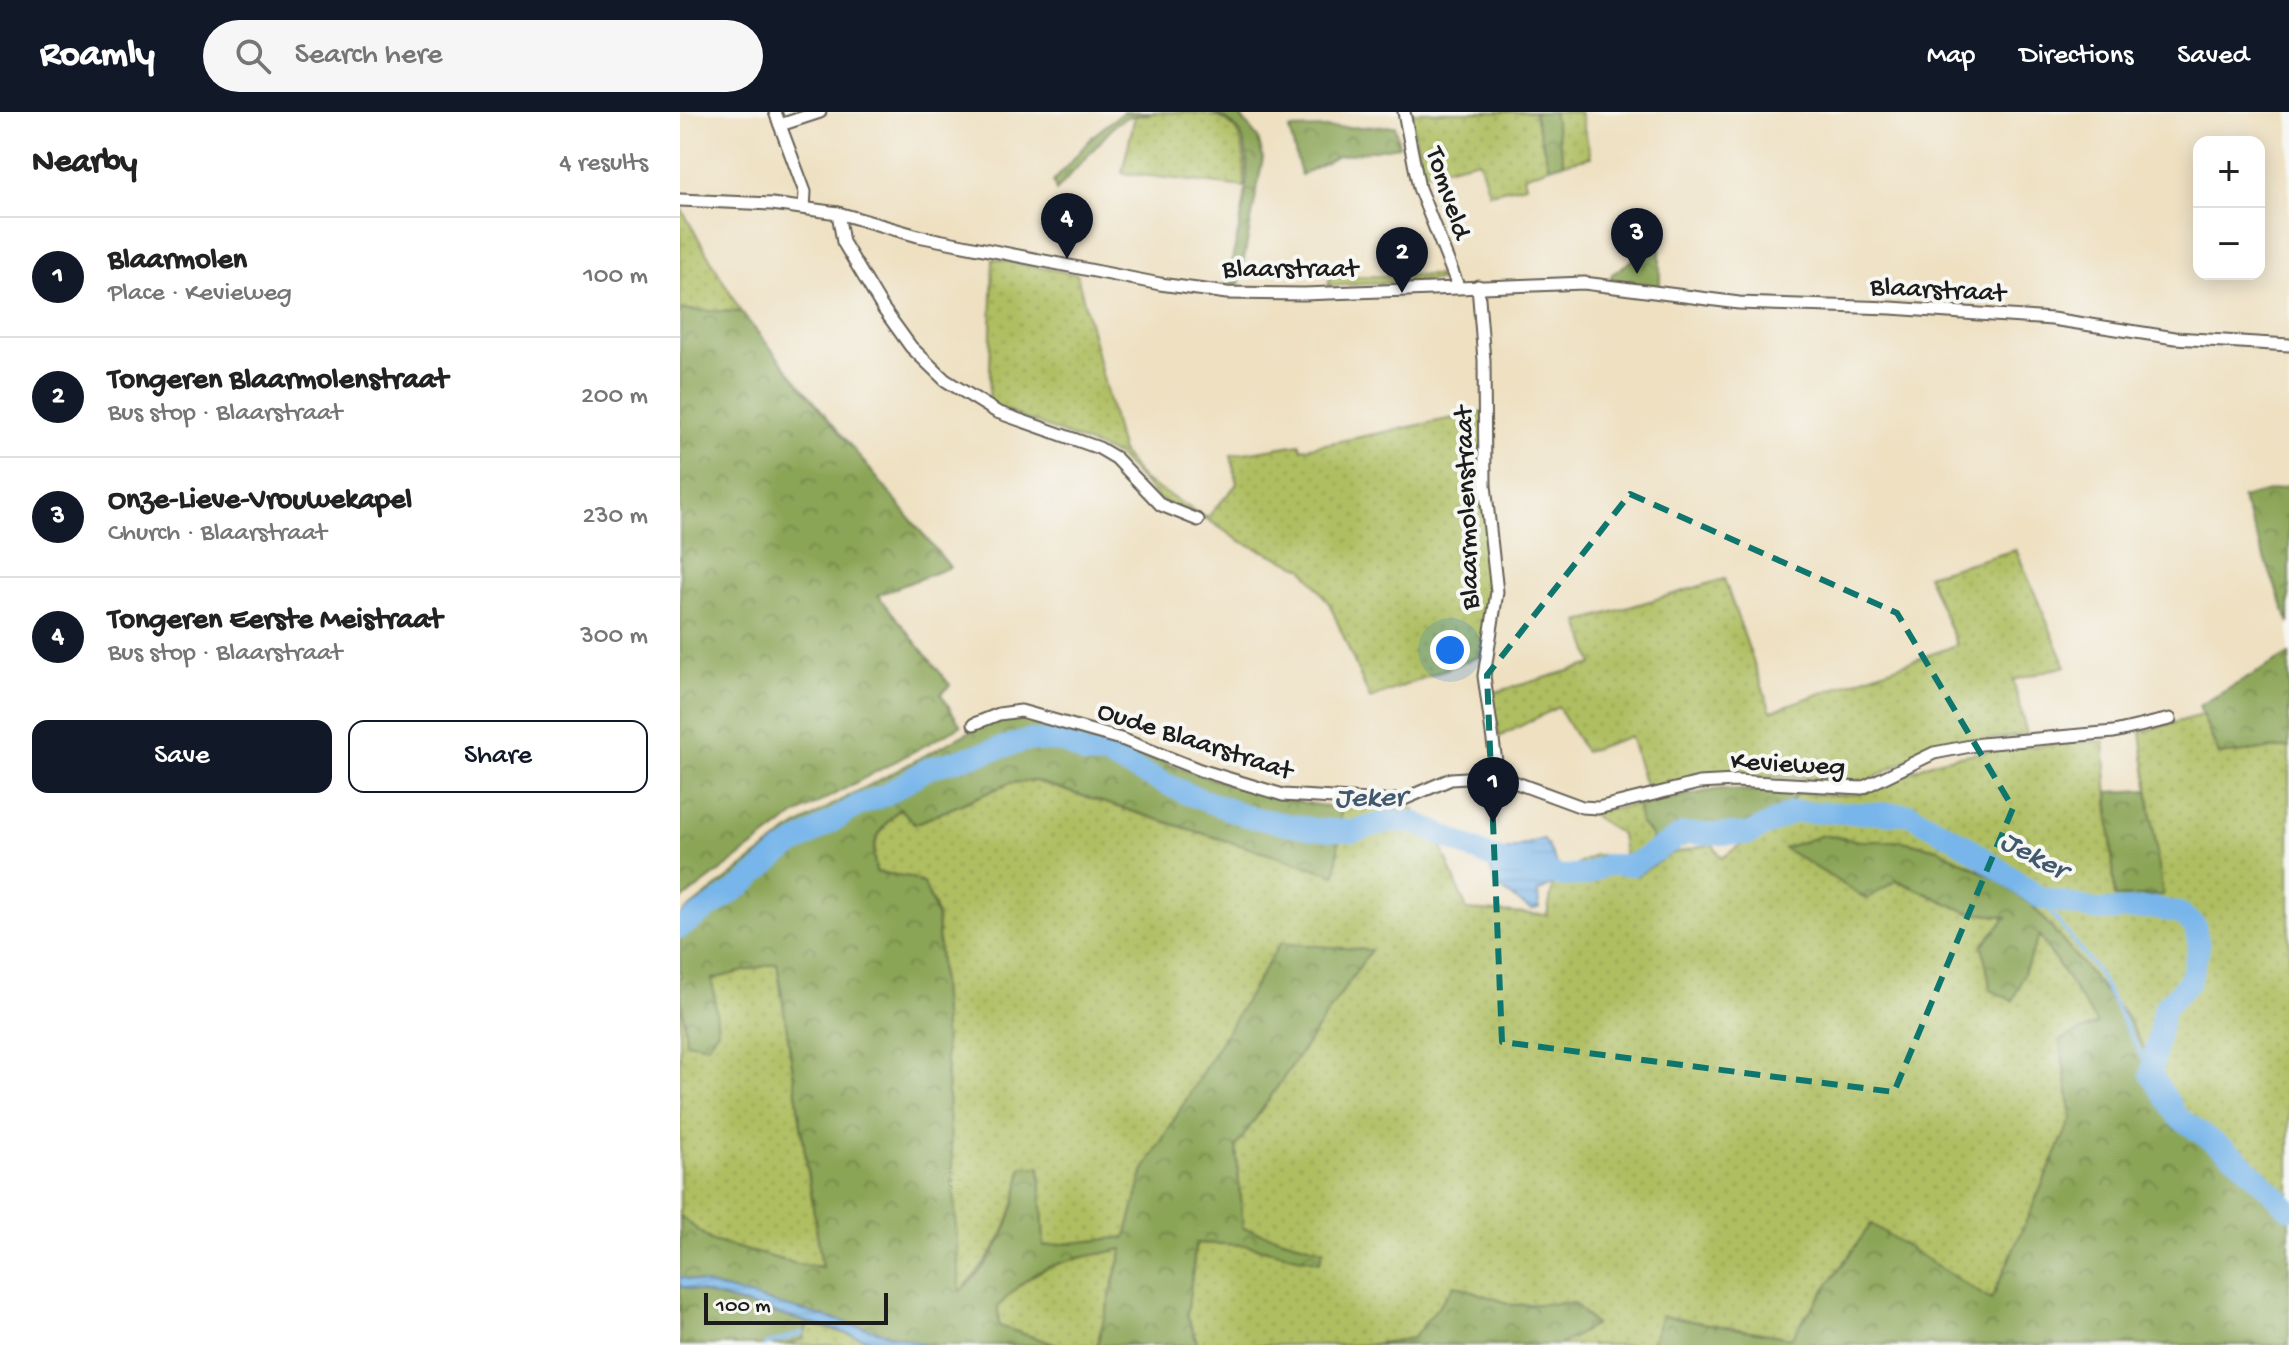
<!DOCTYPE html>
<meta charset="utf-8">
<style>
body{margin:0;font-family:"Gochi Hand",sans-serif;background:#f6f6f6;color:#222}
.controls{position:absolute;right:24px;top:24px;display:grid;overflow:hidden;border-radius:16px;box-shadow:0 4px 20px #0003}
.controls button{width:72px;height:72px;display:grid;place-items:center;padding:0;border:0;border-bottom:2px solid #e0e0e0;background:#fff;color:#222;font:40px sans-serif}
.scale{position:absolute;left:24px;bottom:20px;width:184px;box-sizing:border-box;padding-left:8px;border:4px solid #1c1c1c;border-top:0;font-size:22px;line-height:28px;white-space:nowrap;color:#1c1c1c;-webkit-text-stroke:6px #f6f6f2;paint-order:stroke}
.you{position:absolute;left:770px;top:538px;width:28px;height:28px;margin:-20px;border:6px solid #fff;border-radius:50%;background:#1a73e8;box-shadow:0 0 0 12px #1a73e833}
.badge{display:grid;place-items:center;width:52px;height:52px;border-radius:50%;background:#111827;color:#fff;font-size:26px;font-weight:700}
.pin{position:absolute;translate:-50% -66px;filter:drop-shadow(0 2px 4px #0008)}
.pin::after{content:'';position:absolute;top:42px;width:28px;height:24px;background:inherit;clip-path:polygon(0 0,100% 0,50% 100%)}
.list{margin:0;padding:0;list-style:none}
h2{display:flex;justify-content:space-between;align-items:center;height:104px;margin:0;padding:0 32px;font-size:34px}
h2 small{font-size:26px;font-weight:400;color:#767676}
.list li{display:grid;grid-template-columns:52px 1fr auto;gap:24px;align-items:center;box-sizing:border-box;height:120px;padding:0 32px;border-top:2px solid #e0e0e0}
.list b{display:block;font-size:30px;white-space:nowrap}
.list p{margin:0;font-size:26px;white-space:nowrap;color:#767676}
.list em{font-size:26px;font-style:normal;color:#767676}
.actions{display:flex;gap:16px;padding:24px 32px}
.actions a{flex:1;padding:18px 0;border:2px solid #111827;border-radius:16px;text-align:center;font-size:28px;color:#111827}
.actions .main{background:#111827;color:#fff}
.icon{flex:none;width:44px;height:44px;fill:none;stroke:currentColor;stroke-width:2;stroke-linecap:round;stroke-linejoin:round}
.map{position:relative;flex:none;width:1609px;height:1233px;overflow:hidden}
header{display:flex;align-items:center;gap:48px;box-sizing:border-box;height:112px;padding:0 40px;background:#111827;color:#fff}
header strong{font-size:38px}
nav{display:flex;gap:44px;margin-inline-start:auto;font-size:28px}
.search{width:560px;height:72px;background:#f6f6f6;display:flex;align-items:center;gap:20px;box-sizing:border-box;padding:0 28px;border-radius:44px;color:#767676;font-size:30px}
main{display:flex}
aside{flex:1;background:#fff}
.map>svg:first-child{display:block}
.grass{fill:url(#grass-dots);stroke:#666d3e;stroke-width:2}
.forest{fill:url(#forest-crowns);stroke:#54603a;stroke-width:2}
.water{fill:url(#water-rules);stroke:#4a6883;stroke-width:2}
.lines{fill:none;stroke-linecap:round;stroke-linejoin:round}
.stream{stroke:#77b5ea;stroke-width:4}
.river{stroke:#77b5ea;stroke-width:22}
.street-casing{stroke:#666156;stroke-width:15}
.street{stroke:#fff;stroke-width:11}
.marked{fill:none;stroke:#0f766e;stroke-width:6;stroke-dasharray:16 10;stroke-linejoin:round}
.labels{text-anchor:middle;stroke-width:8;stroke-linejoin:round;paint-order:stroke}
.street-label{font-size:28px;fill:#1c1c1c;stroke:#f6f6f2}
.water-label{font-size:30px;font-style:italic;fill:#40596e;stroke:#f6f6f2}
</style>
<header>
<strong>Roamly</strong>
<div class="search"><svg class="icon" aria-label="search" viewBox="0 0 24 24"><circle cx="10" cy="10" r="6"/><path d="M15 15l6 6"/></svg>Search here</div>
<nav><a>Map</a><a>Directions</a><a>Saved</a></nav>
</header>
<main>
<aside>
<h2>Nearby<small>4 results</small></h2>
<ul class="list">
<li><span class="badge">1</span><div><b>Blaarmolen</b><p>Place · Kevieweg</p></div><em>100 m</em></li>
<li><span class="badge">2</span><div><b>Tongeren Blaarmolenstraat</b><p>Bus stop · Blaarstraat</p></div><em>200 m</em></li>
<li><span class="badge">3</span><div><b>Onze-Lieve-Vrouwekapel</b><p>Church · Blaarstraat</p></div><em>230 m</em></li>
<li><span class="badge">4</span><div><b>Tongeren Eerste Meistraat</b><p>Bus stop · Blaarstraat</p></div><em>300 m</em></li>
</ul>
<div class="actions"><a class="main">Save</a><a>Share</a></div>
</aside>
<div class="map">
<svg width="1609" height="1233" viewBox="0 0 1609 1233">
<defs>
<pattern id="grass-dots" width="8" height="8" patternUnits="userSpaceOnUse" patternTransform="scale(2)"><rect width="8" height="8" fill="#afbe61"/><path d="M2 2h.1M6 6h.1" fill="none" stroke="#96a354" stroke-width="1.8" stroke-linecap="round"/></pattern>
<pattern id="forest-crowns" width="20" height="18" patternUnits="userSpaceOnUse" patternTransform="scale(2)"><rect width="20" height="18" fill="#8ba557"/><path d="M2 6a3 3 0 1 1 6 0M12 15a3 3 0 1 1 6 0" fill="none" stroke="#718647"/></pattern>
<pattern id="water-rules" width="6" height="5" patternUnits="userSpaceOnUse" patternTransform="scale(2)"><rect width="6" height="5" fill="#77b5ea"/><path d="M0 2.5h6" fill="none" stroke="#669bc8"/></pattern>
</defs>
<rect width="100%" height="100%" fill="#f6f6f2"/>
<filter id="ink" filterUnits="userSpaceOnUse"><feTurbulence type="fractalNoise" baseFrequency=".0125" numOctaves="2"/><feDisplacementMap in="SourceGraphic" scale="16" xChannelSelector="R" yChannelSelector="G"/><feConvolveMatrix kernelMatrix="1 2 1 2 8 2 1 2 1" color-interpolation-filters="sRGB"/></filter>
<filter id="wash" filterUnits="userSpaceOnUse"><feTurbulence type="fractalNoise" baseFrequency=".006" numOctaves="4" result="noise"/><feDisplacementMap in="SourceGraphic" scale="32" xChannelSelector="R" yChannelSelector="G"/><feGaussianBlur stdDeviation="1.8" result="paint"/><feColorMatrix in="noise" values="0 0 0 0 0 0 0 0 0 0 0 0 0 0 0 0 0 1.4 0 .05"/><feComposite in="paint" operator="in"/></filter>
<g filter="url(#wash)">
<rect width="100%" height="100%" fill="#eee0c1"/>
<g class="grass">
<path d="M 477,0 C 542,0 569,0 564,75 L 442,61 L 455,4 Z"/>
<path d="M 730,0 L 854,0 L 869,55 L 844,64 L 846,73 L 809,81 L 799,48 L 743,61 Z"/>
<path d="M 873,0 L 900,0 L 911,45 L 884,51 Z"/>
<path d="M 0,97 L 2,98 L 61,200 L 0,198 Z"/>
<path d="M 313,147 L 397,162 L 442,341 L 463,368 L 527,406 L 557,372 L 551,343 L 620,332 L 621,337 L 803,300 L 811,457 L 800,544 L 690,587 L 650,493 L 623,456 L 560,429 L 527,407 L 480,388 L 437,343 L 309,292 Z"/>
<path d="M 759,163 L 760,168 L 648,174 L 650,165 Z"/>
<path d="M 1336,438 L 1386,554 L 1333,568 L 1347,623 L 1266,632 L 1247,637 L 1188,669 L 1039,663 L 966,677 L 950,624 L 905,640 L 878,595 L 819,625 L 812,581 L 913,552 L 899,510 L 1044,467 L 1091,599 L 1277,533 L 1247,463 Z"/>
<path d="M 1522,603 L 1539,643 L 1609,635 L 1609,1097 L 1510,1019 L 1447,906 L 1353,794 L 1316,767 L 1258,737 L 1222,729 L 1180,729 L 1143,723 L 1216,768 L 1287,800 L 1328,805 L 1311,878 L 1332,888 L 1358,822 L 1418,912 L 1380,929 L 1392,1006 L 1311,1189 L 1191,1112 L 1111,1226 L 982,1204 L 971,1233 L 879,1233 L 915,1213 L 894,1191 L 833,1193 L 775,1173 L 733,1226 L 688,1233 L 518,1233 L 507,1203 L 516,1131 L 565,1133 L 640,1150 L 642,1138 L 563,1116 L 556,1035 L 691,838 L 464,1058 L 446,1126 L 364,1135 L 360,1055 L 342,1055 C 333,1113 319,1137 280,1180 L 257,804 C 250,770 226,763 196,760 C 189,731 201,716 220,696 L 235,712 L 330,671 L 355,669 L 656,763 L 661,696 L 734,696 L 737,718 L 761,733 L 787,798 L 867,803 L 873,773 L 888,769 L 888,761 L 883,760 L 915,743 L 944,743 L 941,722 L 907,700 L 958,693 L 960,711 L 971,722 L 972,729 L 949,745 L 958,763 L 991,742 L 1032,732 L 1042,746 C 1065,728 1090,718 1115,705 L 1108,697 L 1116,681 C 1140,682 1167,686 1190,679 C 1216,671 1237,653 1264,647 C 1316,635 1371,633 1424,629 L 1435,785 L 1482,783 L 1461,620 Z"/>
<path d="M 97,850 L 142,1155 L 117,1152 L 32,1129 L 0,1104 L 0,874 L 2,902 L 38,918 L 32,867 Z"/>
<path d="M 443,1136 L 417,1233 L 377,1233 L 319,1214 L 317,1196 C 358,1148 386,1150 443,1136 Z"/>
<path d="M 128,1211 L 207,1233 L 106,1233 L 123,1227 Z"/>
</g>
<g class="forest">
<path d="M 443,0 L 476,0 L 448,5 L 436,12 L 376,79 L 373,70 L 414,23 Z"/>
<path d="M 532,0 L 557,0 L 578,26 L 583,46 L 559,173 L 546,172 C 554,137 578,57 561,23 C 555,12 543,5 532,0 Z"/>
<path d="M 854,0 L 873,0 L 884,51 L 869,55 Z"/>
<path d="M 715,14 L 719,34 L 658,44 L 621,63 L 609,17 Z"/>
<path d="M 980,129 L 980,174 L 930,169 L 932,162 Z"/>
<path d="M 0,198 L 61,200 L 270,455 L 198,483 L 270,573 L 261,582 L 281,614 L 114,704 L 0,789 Z"/>
<path d="M 1609,374 L 1609,511 L 1562,386 Z"/>
<path d="M 1609,542 L 1609,635 L 1539,643 L 1519,594 Z"/>
<path d="M 344,604 C 454,633 546,684 661,696 L 656,763 L 355,669 L 330,671 L 235,712 L 220,696 C 199,718 189,729 196,760 L 230,765 L 244,772 L 257,804 L 280,1179 C 319,1146 335,1105 342,1055 L 360,1055 L 364,1134 L 446,1125 L 464,1058 L 600,831 L 691,838 L 556,1035 L 563,1116 L 643,1138 L 640,1150 L 565,1133 L 516,1131 L 507,1203 L 518,1233 L 417,1233 L 443,1137 C 385,1150 358,1148 318,1195 L 319,1214 L 377,1233 L 248,1233 L 0,1165 L 0,1104 L 32,1129 L 117,1152 L 142,1155 L 97,851 L 32,867 L 38,918 L 27,934 L 6,930 L 0,873 L 0,803 L 108,720 L 152,693 L 304,612 Z"/>
<path d="M 1039,677 L 1116,681 C 1101,711 1072,718 1040,715 L 1022,727 L 992,738 L 972,729 L 971,722 L 960,711 L 958,693 Z"/>
<path d="M 1468,678 L 1483,783 L 1435,785 L 1428,680 Z"/>
<path d="M 1143,723 L 1180,729 L 1222,729 L 1258,737 L 1316,767 L 1353,794 L 1447,906 L 1510,1019 L 1609,1097 L 1609,1233 L 971,1233 L 982,1204 L 1111,1226 L 1191,1112 L 1311,1188 L 1392,1006 L 1380,928 L 1417,912 L 1359,823 L 1333,889 L 1311,878 L 1302,833 L 1327,805 L 1287,800 L 1217,768 L 1187,787 L 1104,736 Z"/>
<path d="M 775,1173 L 833,1193 L 894,1191 L 915,1213 L 879,1233 L 688,1233 L 733,1226 Z"/>
<path d="M 0,1174 L 128,1211 L 123,1227 L 106,1233 L 0,1233 Z"/>
</g>
<g class="water">
<path d="M 743,708 L 811,737 L 807,752 L 738,717 Z"/>
<path d="M 863,727 C 873,738 874,756 888,761 L 888,770 L 880,769 L 858,780 L 859,796 L 851,798 L 815,773 L 810,754 L 815,742 Z"/>
<path d="M 0,1165 L 248,1233 L 207,1233 L 0,1174 Z"/>
</g>
<g class="lines">
<g class="stream">
<path d="M 1359,785 L 1418,861 L 1471,962"/>
<path d="M 85,1233 L 123,1221"/>
</g>
<path class="river" d="M 0,816 L 63,773 L 100,741 L 179,693 L 205,683 L 249,656 L 349,628 L 384,630 L 406,642 L 426,644 L 510,683 L 569,705 L 634,717 L 673,719 L 711,709 L 736,711 L 812,746 L 880,764 L 906,763 L 925,753 L 952,753 L 1003,722 L 1069,722 L 1113,700 L 1230,702 L 1282,731 L 1359,785 L 1419,799 L 1473,796 L 1499,801 L 1515,814 L 1519,835 L 1510,869 L 1484,896 L 1471,962 L 1498,1005 L 1558,1047 L 1609,1097"/>
</g>
</g>
<g filter="url(#ink)">
<g class="lines">
<g class="street-casing">
<g id="street">
<path d="M 95,0 L 125,80 L 124,96"/>
<path d="M 724,0 L 739,76 L 778,174"/>
<path d="M 100,13 L 140,0"/>
<path d="M 0,88 L 92,92 L 158,101 L 238,124 L 480,172 L 547,181 L 624,182 L 904,171 L 1059,191 L 1211,196 L 1372,207 L 1495,226 L 1609,233"/>
<path d="M 158,101 L 163,130 L 202,195 L 231,235 L 265,268 L 317,300 L 419,336 L 436,346 L 481,393 L 518,408"/>
<path d="M 798,174 L 804,248 L 805,373 L 817,480 L 804,564 L 818,664"/>
<path d="M 294,612 L 319,602 L 341,599 L 444,628 L 520,658 L 603,683 L 705,689 L 724,687 L 771,667 L 818,664 L 902,695 L 918,696 L 1019,671 L 1055,669 L 1182,676 L 1254,641 L 1301,632 L 1434,620 L 1490,607"/>
</g>
</g>
<use href="#street" class="street"/>
</g>
</g>
<path class="marked" d="M 950,382 L 1217,501 L 1333,696 L 1214,980 L 822,930 L 807,563 Z"/>
<g class="labels">
<g class="street-label">
<text transform="translate(771 80) rotate(72)" y="10">Tomveld</text>
<text x="610" y="164">Blaarstraat</text>
<text transform="translate(1258 175) rotate(3)" y="10">Blaarstraat</text>
<text transform="translate(784 396) rotate(-92)" y="10">Blaarmolenstraat</text>
<text transform="translate(516 626) rotate(18)" y="10">Oude Blaarstraat</text>
<text transform="translate(1108 649) rotate(3)" y="10">Kevieweg</text>
</g>
<g class="water-label">
<text transform="translate(690 683) rotate(-1)" y="10">Jeker</text>
<text transform="translate(1355 741) rotate(28)" y="10">Jeker</text>
</g>
</g>
</svg>
<div class="controls">
<button>+</button>
<button>−</button>
</div>
<div class="scale">100 m</div>
<div class="you"></div>
<div class="pin badge" style="left:813px;top:711px">1</div>
<div class="pin badge" style="left:722px;top:181px">2</div>
<div class="pin badge" style="left:957px;top:162px">3</div>
<div class="pin badge" style="left:387px;top:147px">4</div>
</div>
</main>
